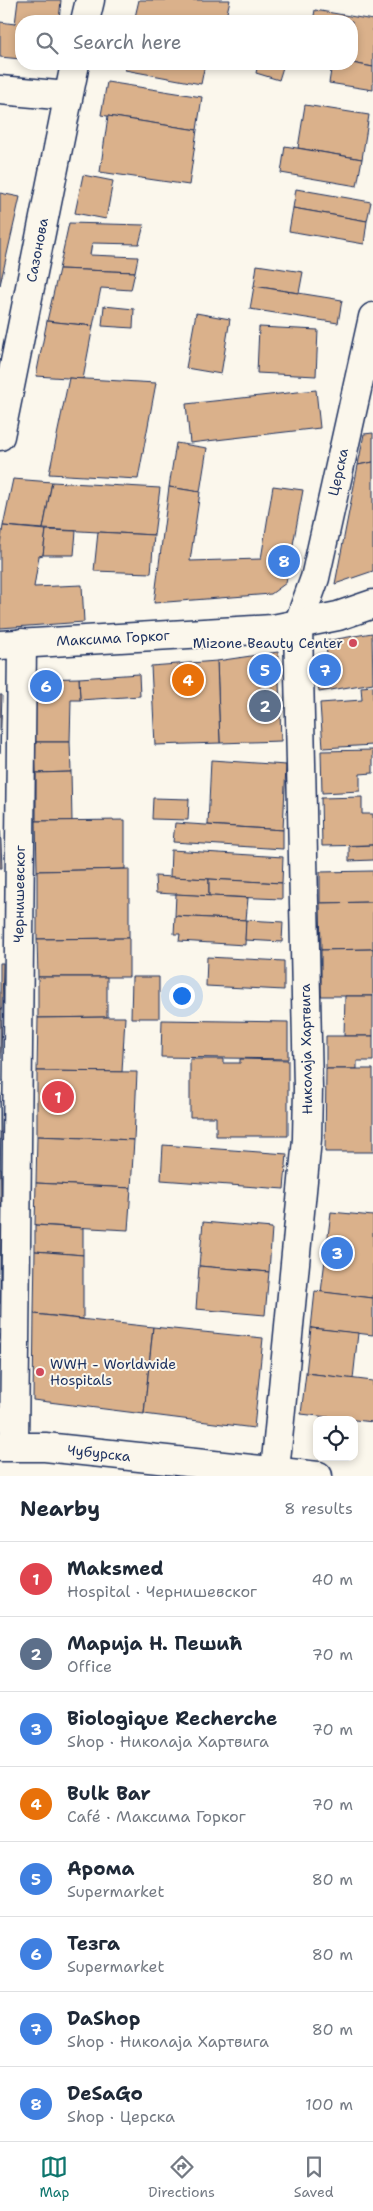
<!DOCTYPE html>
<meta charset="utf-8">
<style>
body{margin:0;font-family:"Shantell Sans",sans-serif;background:#f6f6f7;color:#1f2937}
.controls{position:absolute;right:15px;bottom:15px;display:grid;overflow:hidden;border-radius:10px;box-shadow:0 2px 8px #0003}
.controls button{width:45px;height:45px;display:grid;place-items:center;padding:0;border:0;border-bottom:1px solid #e0e1e3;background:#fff;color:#1f2937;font:25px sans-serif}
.you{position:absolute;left:181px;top:995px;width:18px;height:18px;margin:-12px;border:4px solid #fff;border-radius:50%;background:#1a73e8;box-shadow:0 0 0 8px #1a73e833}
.badge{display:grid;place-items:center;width:32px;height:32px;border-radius:50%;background:#0f766e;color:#fff;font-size:16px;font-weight:700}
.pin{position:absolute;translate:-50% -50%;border:2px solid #fff;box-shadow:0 1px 5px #0006}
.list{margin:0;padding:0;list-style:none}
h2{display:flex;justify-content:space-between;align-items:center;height:65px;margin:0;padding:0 20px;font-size:21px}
h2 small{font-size:16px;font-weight:400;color:#747a83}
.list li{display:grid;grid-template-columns:32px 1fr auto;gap:15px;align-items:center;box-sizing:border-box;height:75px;padding:0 20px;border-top:1px solid #e0e1e3}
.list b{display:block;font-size:19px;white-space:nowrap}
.list p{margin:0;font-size:16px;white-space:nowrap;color:#747a83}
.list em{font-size:16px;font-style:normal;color:#747a83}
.icon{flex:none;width:28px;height:28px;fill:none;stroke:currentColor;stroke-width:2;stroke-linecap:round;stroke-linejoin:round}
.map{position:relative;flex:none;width:373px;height:1476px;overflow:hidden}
.search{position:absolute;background:#fff;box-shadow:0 2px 8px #0003;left:15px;right:15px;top:15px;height:55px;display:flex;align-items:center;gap:12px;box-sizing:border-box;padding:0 18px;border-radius:20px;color:#747a83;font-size:19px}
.sheet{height:665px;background:#fff}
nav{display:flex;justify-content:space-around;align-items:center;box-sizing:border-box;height:70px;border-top:1px solid #e0e1e3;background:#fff;font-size:14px;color:#747a83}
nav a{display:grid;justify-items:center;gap:2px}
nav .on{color:#0f766e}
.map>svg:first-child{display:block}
.building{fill:#dab18b;stroke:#1b2f5e}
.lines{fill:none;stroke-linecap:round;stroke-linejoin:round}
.minor-casing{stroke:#1b2f5e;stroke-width:31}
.major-casing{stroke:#1b2f5e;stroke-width:31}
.minor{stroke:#fbf7ec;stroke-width:28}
.major{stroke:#fbf7ec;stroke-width:28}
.poi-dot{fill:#d1495b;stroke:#fbf7ec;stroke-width:2}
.labels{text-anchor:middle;stroke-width:4;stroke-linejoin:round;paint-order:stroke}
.street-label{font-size:14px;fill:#1b2f5e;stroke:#fbf7ec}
.poi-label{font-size:14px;fill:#1b2f5e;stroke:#fbf7ec;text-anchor:end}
</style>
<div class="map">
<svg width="373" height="1476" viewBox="0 0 373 1476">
<rect width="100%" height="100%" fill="#fbf7ec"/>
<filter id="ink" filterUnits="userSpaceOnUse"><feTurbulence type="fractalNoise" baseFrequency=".02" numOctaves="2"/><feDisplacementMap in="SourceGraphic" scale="10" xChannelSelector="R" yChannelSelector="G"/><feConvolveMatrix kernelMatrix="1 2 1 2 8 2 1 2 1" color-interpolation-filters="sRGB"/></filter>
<g filter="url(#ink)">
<g class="building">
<path d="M 18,0 L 61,0 L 59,21 L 21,21 L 21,59 L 0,57 L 0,22 L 15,24 Z"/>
<path d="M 139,0 L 230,0 L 225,21 L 153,21 L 135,17 Z"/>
<path d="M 315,10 L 373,20 L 373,67 L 352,63 L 352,21 L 313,21 Z"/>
<path d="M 135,17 L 153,21 L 134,21 Z"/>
<path d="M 352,63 L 373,67 L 373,90 L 329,83 L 332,64 Z"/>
<path d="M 126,64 L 205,64 L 201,84 L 125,70 Z"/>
<path d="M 258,64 L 284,64 L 279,80 L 256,73 Z"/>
<path d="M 107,82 L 202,97 L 197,130 L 101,115 Z"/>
<path d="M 305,105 L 369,115 L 362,159 L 298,148 Z"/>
<path d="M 108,116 L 197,130 L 189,185 L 100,172 Z"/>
<path d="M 285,146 L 362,159 L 357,186 L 281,173 Z"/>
<path d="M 83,175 L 113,181 L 106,219 L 75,213 Z"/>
<path d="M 296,189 L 371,202 L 367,221 L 293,208 Z"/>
<path d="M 0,193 L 20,197 L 0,285 Z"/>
<path d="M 293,208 L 367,221 L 364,244 L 289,231 Z"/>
<path d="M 69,223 L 144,225 L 139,244 L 92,243 L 90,255 L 138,257 L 135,272 L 59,269 Z"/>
<path d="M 257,265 L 303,272 L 299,293 L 254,286 Z"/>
<path d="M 59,269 L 135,272 L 131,290 L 101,288 L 93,326 L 47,321 Z"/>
<path d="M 254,286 L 342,300 L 338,323 L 250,309 Z"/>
<path d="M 104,306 L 134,309 L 133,328 L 102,326 Z"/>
<path d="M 196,313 L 230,319 L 221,374 L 186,368 Z"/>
<path d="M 47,321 L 93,326 L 83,379 L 36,376 Z"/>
<path d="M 259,327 L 318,330 L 316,376 L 257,373 Z"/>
<path d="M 69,378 L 156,383 L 138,479 L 49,474 Z"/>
<path d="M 316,390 L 320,428 L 190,443 L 186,404 Z"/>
<path d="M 373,433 L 373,462 L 358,465 L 364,434 Z"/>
<path d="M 176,443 L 207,448 L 200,492 L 169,487 Z"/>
<path d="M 373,462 L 373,571 L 335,584 L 358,465 Z"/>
<path d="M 13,479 L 52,482 L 43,529 L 3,526 Z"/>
<path d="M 52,482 L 160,488 L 154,535 L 43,529 Z"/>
<path d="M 273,486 L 303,490 L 286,583 L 271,594 L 154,603 L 169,487 L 200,492 L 190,561 L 261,559 Z"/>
<path d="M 3,526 L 46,530 L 43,555 L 39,556 L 34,587 L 82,585 L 84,622 L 0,628 L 0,544 Z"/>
<path d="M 46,530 L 76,531 L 74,555 L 43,555 Z"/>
<path d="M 98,532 L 154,535 L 151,573 L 94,571 Z"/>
<path d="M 372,633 L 373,683 L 319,692 L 316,663 L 328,660 L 325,641 Z"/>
<path d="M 278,652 L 281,741 L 220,743 L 217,661 Z"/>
<path d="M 217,661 L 220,743 L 155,745 L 151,666 Z"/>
<path d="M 139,674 L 140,696 L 80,700 L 79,678 Z"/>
<path d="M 79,678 L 80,700 L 71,700 L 70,742 L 35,742 L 33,679 Z"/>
<path d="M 373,686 L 373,745 L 323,748 L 320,703 L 362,700 L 361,687 Z"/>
<path d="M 0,695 L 2,695 L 0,753 Z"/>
<path d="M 35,742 L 70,742 L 71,772 L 36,773 Z"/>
<path d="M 373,750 L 373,773 L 360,774 L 360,791 L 322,793 L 321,751 Z"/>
<path d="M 211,760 L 286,765 L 283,830 L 208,825 Z"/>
<path d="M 71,772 L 72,821 L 36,821 L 36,773 Z"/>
<path d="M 362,797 L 362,814 L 373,814 L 373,845 L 322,846 L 321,798 Z"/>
<path d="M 153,798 L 189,799 L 188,820 L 152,819 Z"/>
<path d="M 0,819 L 2,868 L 0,868 Z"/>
<path d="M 125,820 L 125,869 L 37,871 L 36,821 Z"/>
<path d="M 175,823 L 283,830 L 283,849 L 173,842 Z"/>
<path d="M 373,845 L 373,860 L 349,861 L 349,846 Z"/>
<path d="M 171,850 L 283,857 L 282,883 L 170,877 Z"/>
<path d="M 129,869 L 129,938 L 37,939 L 37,871 Z"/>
<path d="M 373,871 L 373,902 L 320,903 L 320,872 Z"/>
<path d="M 155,876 L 209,879 L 209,896 L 156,893 Z"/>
<path d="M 209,879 L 282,883 L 282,899 L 209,896 Z"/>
<path d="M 176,894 L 248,898 L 246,920 L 175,916 Z"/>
<path d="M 373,902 L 373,949 L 321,950 L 320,903 Z"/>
<path d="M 175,916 L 246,920 L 245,945 L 179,941 L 180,934 L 174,934 Z"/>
<path d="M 246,920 L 283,922 L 282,942 L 245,940 Z"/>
<path d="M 129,938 L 129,977 L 38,977 L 37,939 Z"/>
<path d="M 373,949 L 373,996 L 321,996 L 321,950 Z"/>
<path d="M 207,957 L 284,961 L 284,990 L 206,986 Z"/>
<path d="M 0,963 L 3,963 L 2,1009 L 0,1009 Z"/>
<path d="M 38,977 L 107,977 L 107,1017 L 38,1018 Z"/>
<path d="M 132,977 L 159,977 L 159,1018 L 131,1018 Z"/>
<path d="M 345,996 L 373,996 L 373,1036 L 344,1036 Z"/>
<path d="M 0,1009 L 2,1009 L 1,1059 L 0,1059 Z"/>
<path d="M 107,1017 L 125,1017 L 122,1072 L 37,1071 L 38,1018 Z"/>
<path d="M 162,1020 L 288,1022 L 288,1059 L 161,1057 Z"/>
<path d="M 326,1036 L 373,1036 L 373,1061 L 357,1061 L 357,1069 L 326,1069 Z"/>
<path d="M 190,1059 L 223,1059 L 223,1063 L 240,1063 L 240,1059 L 288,1060 L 288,1136 L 216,1136 L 216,1117 L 190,1117 Z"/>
<path d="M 326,1069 L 373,1069 L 373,1152 L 325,1152 Z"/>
<path d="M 37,1071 L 137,1072 L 134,1140 L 37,1136 Z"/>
<path d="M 0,1093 L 1,1132 L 0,1132 Z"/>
<path d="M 0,1132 L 1,1132 L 0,1169 Z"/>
<path d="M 37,1136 L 134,1140 L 131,1188 L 36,1183 Z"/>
<path d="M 163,1145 L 287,1154 L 284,1189 L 161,1180 Z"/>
<path d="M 0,1169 L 1,1169 L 2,1207 L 0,1207 Z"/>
<path d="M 36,1183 L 131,1188 L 128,1230 L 35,1225 Z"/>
<path d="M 0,1207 L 2,1207 L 0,1304 Z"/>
<path d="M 331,1212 L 373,1216 L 373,1298 L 321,1292 Z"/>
<path d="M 203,1222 L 272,1228 L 269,1272 L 199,1266 Z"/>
<path d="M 35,1225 L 83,1228 L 83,1255 L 35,1251 Z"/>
<path d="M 35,1251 L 83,1255 L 83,1319 L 34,1314 Z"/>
<path d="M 199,1266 L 269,1272 L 265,1315 L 196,1309 Z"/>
<path d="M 315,1291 L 373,1298 L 373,1335 L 311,1328 Z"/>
<path d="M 34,1314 L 153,1327 L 144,1414 L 33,1400 Z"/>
<path d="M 153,1327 L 263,1338 L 254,1428 L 144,1414 Z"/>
<path d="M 311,1328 L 358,1333 L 353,1379 L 306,1373 Z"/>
<path d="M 0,1334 L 1,1334 L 0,1416 Z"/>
<path d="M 306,1373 L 373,1381 L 373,1422 L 301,1414 Z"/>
</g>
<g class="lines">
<g class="minor-casing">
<g id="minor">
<path d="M 85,21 L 90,0"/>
<path d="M 0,90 L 68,96"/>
<path d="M 0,436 L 75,64"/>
<path d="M 14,1446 L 22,643"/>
<path d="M 0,1447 L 45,1447 L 318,1476"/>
<path d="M 275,1471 L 307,1139 L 308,1088 L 298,625 L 315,578 L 373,317"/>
</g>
</g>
<g class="major-casing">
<path id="major" d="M 0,645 L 273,629 L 338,616 L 373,604"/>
</g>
<use href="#minor" class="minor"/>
<use href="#major" class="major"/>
</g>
</g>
<g class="poi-dot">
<circle cx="353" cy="643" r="5"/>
<circle cx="40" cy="1372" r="5"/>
</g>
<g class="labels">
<g class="street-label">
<text transform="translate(37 250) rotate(-79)" y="5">Сазонова</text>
<text transform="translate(338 472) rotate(-77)" y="5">Церска</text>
<text transform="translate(113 638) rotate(-3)" y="5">Максима Горког</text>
<text transform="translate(19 894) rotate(-89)" y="5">Чернишевског</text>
<text transform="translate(306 1049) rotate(-91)" y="5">Николаја Хартвига</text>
<text transform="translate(99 1453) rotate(6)" y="5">Чубурска</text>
</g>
<g class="poi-label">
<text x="343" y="648">Mizone Beauty Center</text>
<text x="50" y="1369" text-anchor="start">WWH - Worldwide<tspan x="50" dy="16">Hospitals</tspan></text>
</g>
</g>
</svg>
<div class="controls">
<button><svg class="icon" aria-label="locate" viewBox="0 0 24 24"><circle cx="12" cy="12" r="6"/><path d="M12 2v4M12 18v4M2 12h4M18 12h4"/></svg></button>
</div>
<div class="you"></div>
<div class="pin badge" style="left:58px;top:1097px;background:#e0444e">1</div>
<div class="pin badge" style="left:265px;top:706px;background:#5c6f8a">2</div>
<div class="pin badge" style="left:337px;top:1253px;background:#3f7fe0">3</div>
<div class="pin badge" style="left:188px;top:680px;background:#e8710a">4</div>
<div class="pin badge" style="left:265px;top:670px;background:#3f7fe0">5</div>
<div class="pin badge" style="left:46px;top:686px;background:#3f7fe0">6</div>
<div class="pin badge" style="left:325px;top:670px;background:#3f7fe0">7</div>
<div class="pin badge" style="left:284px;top:561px;background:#3f7fe0">8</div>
<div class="search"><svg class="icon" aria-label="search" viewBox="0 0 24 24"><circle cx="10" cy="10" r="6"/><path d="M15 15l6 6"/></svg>Search here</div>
</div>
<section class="sheet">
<h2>Nearby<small>8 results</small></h2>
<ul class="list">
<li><span class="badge" style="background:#e0444e">1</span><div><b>Maksmed</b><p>Hospital · Чернишевског</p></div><em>40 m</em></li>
<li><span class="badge" style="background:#5c6f8a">2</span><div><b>Марија Н. Пешић</b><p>Office</p></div><em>70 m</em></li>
<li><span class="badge" style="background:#3f7fe0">3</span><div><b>Biologique Recherche</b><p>Shop · Николаја Хартвига</p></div><em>70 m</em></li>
<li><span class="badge" style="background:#e8710a">4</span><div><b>Bulk Bar</b><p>Café · Максима Горког</p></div><em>70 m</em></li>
<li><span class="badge" style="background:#3f7fe0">5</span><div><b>Арома</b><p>Supermarket</p></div><em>80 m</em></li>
<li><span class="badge" style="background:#3f7fe0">6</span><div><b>Тезга</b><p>Supermarket</p></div><em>80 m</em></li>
<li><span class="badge" style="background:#3f7fe0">7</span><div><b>DaShop</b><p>Shop · Николаја Хартвига</p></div><em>80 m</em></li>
<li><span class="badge" style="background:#3f7fe0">8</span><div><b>DeSaGo</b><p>Shop · Церска</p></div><em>100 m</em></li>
</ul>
</section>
<nav>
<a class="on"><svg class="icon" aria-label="map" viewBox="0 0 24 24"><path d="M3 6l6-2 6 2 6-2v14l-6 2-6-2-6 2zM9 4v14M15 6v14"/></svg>Map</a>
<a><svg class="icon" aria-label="directions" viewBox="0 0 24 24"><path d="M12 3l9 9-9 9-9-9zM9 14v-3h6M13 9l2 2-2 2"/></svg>Directions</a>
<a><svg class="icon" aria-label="saved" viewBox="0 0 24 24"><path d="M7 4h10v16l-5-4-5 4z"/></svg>Saved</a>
</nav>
